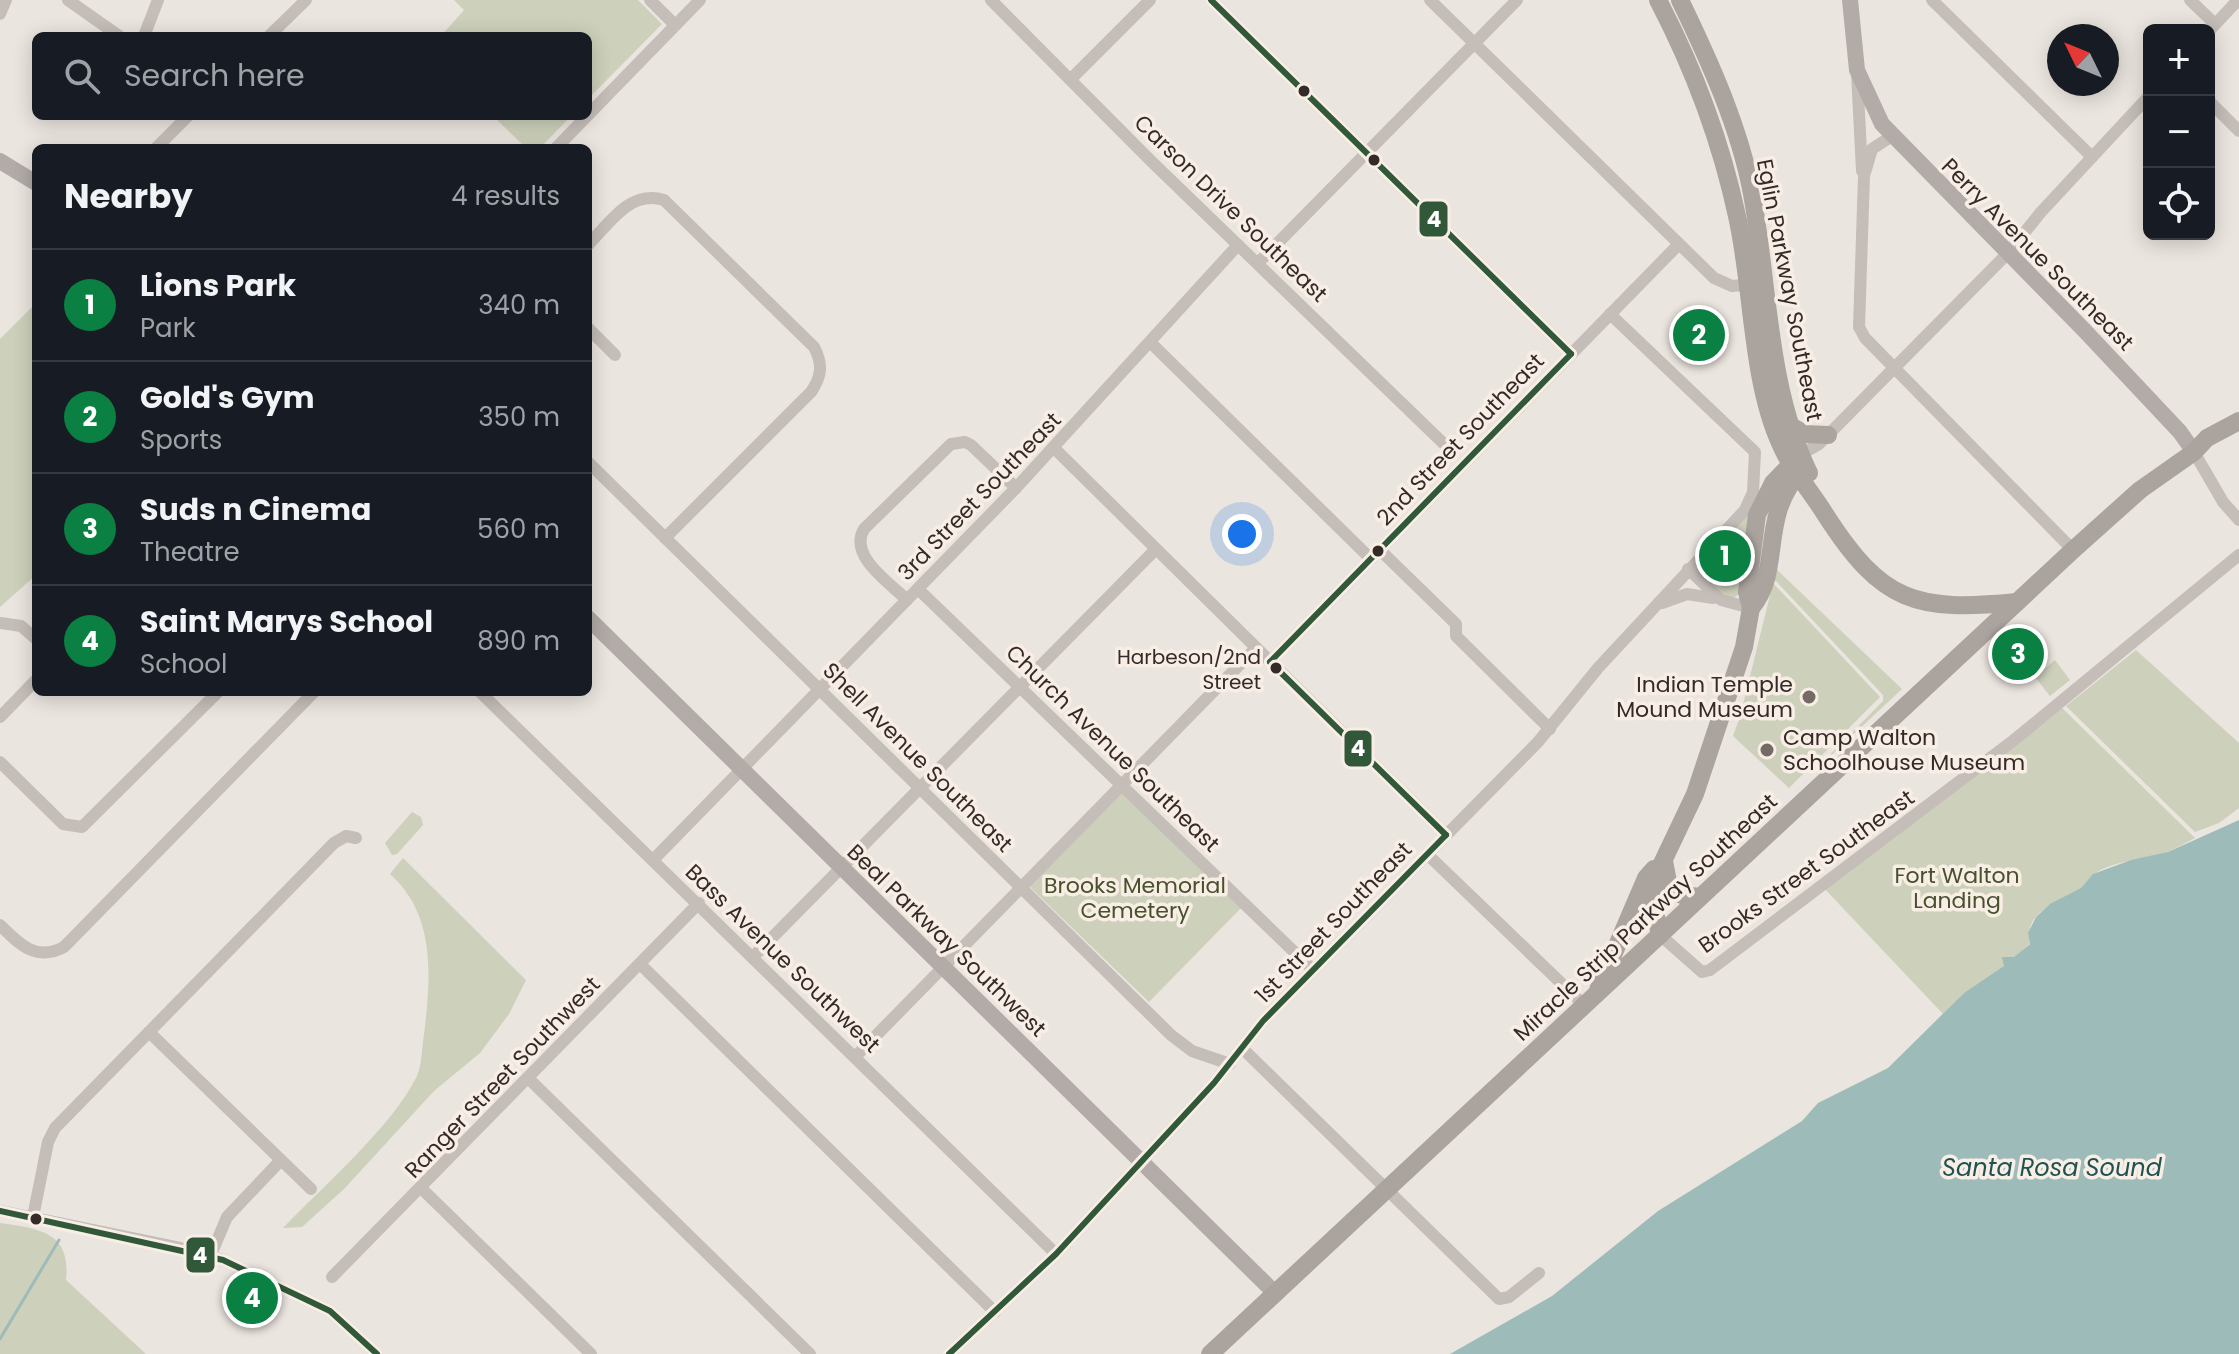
<!DOCTYPE html>
<meta charset="utf-8">
<style>
body{margin:0;font-family:Poppins,sans-serif;background:#20242c;color:#f1f3f6}
.controls{position:absolute;right:24px;top:24px;display:grid;overflow:hidden;border-radius:12px;box-shadow:0 4px 20px #0003}
.controls button{width:72px;height:72px;display:grid;place-items:center;padding:0;border:0;border-bottom:2px solid #363941;background:#171b24;color:#f1f3f6;font:40px sans-serif}
.compass{position:absolute;left:2047px;top:24px;width:72px;height:72px;border-radius:50%;background:#171b24;box-shadow:0 4px 20px #0003;rotate:313deg}
.you{position:absolute;left:1242px;top:534px;width:28px;height:28px;margin:-20px;border:6px solid #fff;border-radius:50%;background:#1a73e8;box-shadow:0 0 0 12px #1a73e833}
.badge{display:grid;place-items:center;width:52px;height:52px;border-radius:50%;background:#0b8043;color:#fff;font-size:26px;font-weight:700}
.pin{position:absolute;translate:-50% -50%;border:4px solid #fff;box-shadow:0 2px 8px #0006}
.list{margin:0;padding:0;list-style:none}
h2{display:flex;justify-content:space-between;align-items:center;height:104px;margin:0;padding:0 32px;font-size:34px}
h2 small{font-size:26px;font-weight:400;color:#9ea1a6}
.list li{display:grid;grid-template-columns:52px 1fr auto;gap:24px;align-items:center;box-sizing:border-box;height:112px;padding:0 32px;border-top:2px solid #363941}
.list b{display:block;font-size:30px;white-space:nowrap}
.list p{margin:0;font-size:26px;white-space:nowrap;color:#9ea1a6}
.list em{font-size:26px;font-style:normal;color:#9ea1a6}
.icon{flex:none;width:44px;height:44px;fill:none;stroke:currentColor;stroke-width:2;stroke-linecap:round;stroke-linejoin:round}
.map{position:relative;flex:none;width:2239px;height:1354px;overflow:hidden}
.search{position:absolute;background:#171b24;box-shadow:0 4px 20px #0003;left:32px;top:32px;width:560px;height:88px;display:flex;align-items:center;gap:20px;box-sizing:border-box;padding:0 28px;border-radius:12px;color:#9ea1a6;font-size:30px}
.panel{position:absolute;background:#171b24;box-shadow:0 4px 20px #0003;left:32px;top:144px;width:560px;height:552px;border-radius:12px}
.map>svg:first-child{display:block}
.green{fill:#cdd0ba}
.water{fill:#9dbcb9}
.lines{fill:none;stroke-linecap:round;stroke-linejoin:round}
.stream{stroke:#9dbcb9;stroke-width:3}
.minor{stroke:#c4bdb8;stroke-width:12}
.major{stroke:#b2aba8;stroke-width:16}
.highway{stroke:#aaa39e;stroke-width:18}
.bus-1-casing{stroke:#f8eee6;stroke-width:12}
.bus-1{stroke:#32583a;stroke-width:6}
.bus-dot{fill:#342a27;stroke:#f8eee6;stroke-width:3}
.poi-dot{fill:#746b67;stroke:#f8eee6;stroke-width:3}
.labels{text-anchor:middle;stroke-width:7;stroke-linejoin:round;paint-order:stroke}
.bus-label{font-size:20px;fill:#342a27;stroke:#f8eee6;text-anchor:end}
.street-label{font-size:22px;fill:#342a27;stroke:#f8eee6}
.poi-label{font-size:22px;fill:#342a27;stroke:#f8eee6;text-anchor:end}
.park-label{font-size:22px;fill:#47512c;stroke:#f8eee6}
.water-label{font-size:24px;font-style:italic;fill:#1f5352;stroke:#f8eee6}
.line-badge{stroke:#f8eee6;stroke-width:3}
.badge-label{font-size:22px;text-anchor:middle;font-weight:bold;fill:#fff}
</style>
<div class="map">
<svg width="2239" height="1354" viewBox="0 0 2239 1354">
<rect width="100%" height="100%" fill="#ebe5df"/>
<g class="green">
<path d="M 454,0 L 638,0 L 662,24 L 588,99 L 588,36 L 441,36 L 464,10 Z"/>
<path d="M 493,116 L 571,116 L 540,148 L 526,148 Z"/>
<path d="M 36,303 L 36,575 L 0,607 L 0,339 Z"/>
<path d="M 1752,504 L 1741,593 L 1733,598 L 1719,594 L 1695,568 Z"/>
<path d="M 1772,565 L 1902,689 L 1808,777 L 1883,701 L 1883,695 L 1776,581 L 1770,581 Z"/>
<path d="M 1773,583 L 1880,697 L 1789,788 L 1733,736 L 1740,717 Z"/>
<path d="M 2136,650 L 2239,743 L 2239,808 L 2219,823 L 2195,832 L 2066,706 Z"/>
<path d="M 2055,660 L 2070,680 L 2050,696 L 2035,677 Z"/>
<path d="M 2059,705 L 2195,838 C 2186,842 2176,849 2167,852 C 2143,860 2115,860 2094,874 C 2089,877 2086,884 2081,888 C 2060,903 2023,910 2030,943 L 1997,974 L 1964,993 L 1943,1014 L 1822,886 Z"/>
<path d="M 1121,793 L 1241,908 L 1149,1002 L 1030,887 Z"/>
<path d="M 412,812 L 421,817 L 423,825 L 397,854 L 392,855 L 385,843 Z"/>
<path d="M 403,858 L 526,980 L 509,1014 L 480,1053 L 434,1091 L 344,1189 L 302,1227 L 283,1228 C 324,1185 391,1128 417,1076 C 422,1064 422,1047 424,1034 C 431,977 436,915 390,874 Z"/>
<path d="M 0,1223 C 41,1229 71,1232 66,1280 L 146,1354 L 0,1354 Z"/>
</g>
<path class="water" d="M 2239,820 L 2239,1354 L 1450,1354 L 1552,1296 L 1658,1211 L 1802,1121 L 1818,1103 L 1888,1068 L 1964,993 L 2004,966 L 2002,957 L 2014,957 L 2030,944 L 2028,933 L 2036,917 L 2050,904 L 2081,888 L 2093,874 L 2131,860 L 2168,852 Z"/>
<g class="lines">
<path class="stream" d="M 0,1339 L 59,1240"/>
<g class="minor">
<path d="M 68,0 L 119,36"/>
<path d="M 650,0 L 675,25"/>
<path d="M 991,0 L 1151,161 L 1443,443"/>
<path d="M 1211,0 L 1571,354"/>
<path d="M 1430,0 L 1714,278 L 1732,286 L 1755,284"/>
<path d="M 1932,0 L 2092,157"/>
<path d="M 2190,0 L 2215,24"/>
<path d="M 0,14 L 6,0"/>
<path d="M 2209,31 L 2238,0"/>
<path d="M 144,36 L 158,0"/>
<path d="M 269,36 L 306,0"/>
<path d="M 1857,73 L 1862,171"/>
<path d="M 1071,79 L 1150,0"/>
<path d="M 2209,101 L 2239,131"/>
<path d="M 588,115 L 700,0"/>
<path d="M 1892,136 L 1872,149 L 1864,176 L 1859,327 L 1865,338 L 2073,550"/>
<path d="M 156,148 L 188,116"/>
<path d="M 556,148 L 587,116"/>
<path d="M 588,245 C 609,224 630,189 664,200 L 814,347 C 823,364 822,376 811,392 L 665,538"/>
<path d="M 1258,263 L 1517,0"/>
<path d="M 588,328 L 615,355"/>
<path d="M 1150,342 L 1371,559"/>
<path d="M 1054,448 L 1446,835"/>
<path d="M 2194,452 L 2223,502 L 2239,520"/>
<path d="M 1800,455 L 1819,444 L 2008,253 L 2041,212 L 2149,96"/>
<path d="M 588,462 L 1171,1035 L 1192,1051 L 1230,1064"/>
<path d="M 1380,550 L 1456,624 L 1456,636 L 1550,729"/>
<path d="M 1688,569 L 1721,600 L 1751,608"/>
<path d="M 918,589 L 1313,970"/>
<path d="M 907,600 C 890,583 848,556 864,529 L 951,444 L 965,442 L 971,445 L 1016,488"/>
<path d="M 1662,603 L 1687,594 L 1713,598"/>
<path d="M 0,623 L 21,626 L 36,639"/>
<path d="M 1270,662 L 1679,244"/>
<path d="M 480,692 L 1056,1254"/>
<path d="M 0,717 L 36,680"/>
<path d="M 0,762 L 63,824 L 82,827 L 218,692"/>
<path d="M 1427,854 L 1585,1006"/>
<path d="M 654,859 L 1016,488 L 1238,245"/>
<path d="M 0,925 C 19,944 36,962 64,947 L 314,692"/>
<path d="M 1660,935 L 1702,972 L 1710,970 L 2014,740 L 2239,555"/>
<path d="M 753,957 L 1156,549"/>
<path d="M 640,964 L 995,1312"/>
<path d="M 149,1032 L 311,1189"/>
<path d="M 1242,1048 L 1499,1299 L 1509,1297 L 1539,1273"/>
<path d="M 855,1057 L 1256,648"/>
<path d="M 528,1078 L 810,1354"/>
<path d="M 421,1188 L 591,1354"/>
<path d="M 0,1211 L 180,1248 L 223,1260 L 330,1311 L 377,1354"/>
<path d="M 33,1217 L 48,1142 L 55,1128 L 334,843 L 346,836 L 356,838"/>
<path d="M 210,1257 L 227,1217 L 281,1160"/>
<path d="M 332,1277 L 699,903"/>
<path d="M 949,1354 L 1056,1254 L 1214,1083 L 1263,1021 L 1538,742 L 1598,668 L 1745,510 L 1753,492 L 1755,452 L 1610,314"/>
</g>
<g class="major">
<path d="M 1850,0 L 1857,70 L 1882,124 L 2085,331 L 2180,432 L 2194,452"/>
<path d="M 0,161 L 36,183"/>
<path d="M 588,618 L 1276,1294"/>
</g>
<g class="highway">
<path d="M 1658,0 C 1693,67 1721,142 1737,216 C 1753,287 1751,379 1780,443 C 1791,469 1810,490 1825,514 C 1882,603 1916,612 2017,602"/>
<path d="M 1680,0 C 1709,60 1740,128 1752,194 C 1769,287 1767,387 1809,473"/>
<path d="M 1789,425 L 1805,434 L 1828,435"/>
<path d="M 1751,608 C 1784,570 1757,516 1803,469"/>
<path d="M 1664,861 L 1669,887 L 1682,895 L 1700,897"/>
<path d="M 1660,935 L 1653,902 L 1656,876 L 1695,794 L 1744,647 L 1751,608 L 1747,592 L 1757,515 L 1773,483 L 1798,457"/>
<path d="M 1598,990 L 1646,878 L 1654,869"/>
<path d="M 1210,1354 L 2073,550 L 2140,490 L 2194,452 L 2207,438 L 2239,421"/>
</g>
<g class="bus-1-casing">
<g id="bus-1">
<path d="M 1211,0 L 1571,354"/>
<path d="M 1270,662 L 1571,354"/>
<path d="M 1270,662 L 1446,835"/>
<path d="M 0,1211 L 223,1260 L 330,1311 L 377,1354"/>
<path d="M 949,1354 L 1056,1254 L 1214,1083 L 1263,1021 L 1446,835"/>
</g>
</g>
<use href="#bus-1" class="bus-1"/>
</g>
<g class="bus-dot">
<circle cx="1304" cy="91" r="7"/>
<circle cx="1374" cy="160" r="7"/>
<circle cx="1378" cy="551" r="7"/>
<circle cx="1276" cy="668" r="7"/>
<circle cx="36" cy="1219" r="7"/>
</g>
<g class="poi-dot">
<circle cx="1809" cy="697" r="8"/>
<circle cx="1767" cy="750" r="8"/>
</g>
<g class="labels">
<g class="bus-label">
<text x="1261" y="664">Harbeson/2nd<tspan x="1261" dy="25">Street</tspan></text>
</g>
<g class="street-label">
<text transform="translate(1231 208) rotate(44)" y="8">Carson Drive Southeast</text>
<text transform="translate(2038 254) rotate(45)" y="8">Perry Avenue Southeast</text>
<text transform="translate(1790 290) rotate(79)" y="8">Eglin Parkway Southeast</text>
<text transform="translate(1460 439) rotate(-46)" y="8">2nd Street Southeast</text>
<text transform="translate(979 496) rotate(-46)" y="8">3rd Street Southeast</text>
<text transform="translate(1113 748) rotate(44)" y="8">Church Avenue Southeast</text>
<text transform="translate(918 757) rotate(45)" y="8">Shell Avenue Southeast</text>
<text transform="translate(1806 871) rotate(-36)" y="8">Brooks Street Southeast</text>
<text transform="translate(1645 917) rotate(-43)" y="8">Miracle Strip Parkway Southeast</text>
<text transform="translate(1333 922) rotate(-46)" y="8">1st Street Southeast</text>
<text transform="translate(947 940) rotate(44)" y="8">Beal Parkway Southwest</text>
<text transform="translate(783 958) rotate(44)" y="8">Bass Avenue Southwest</text>
<text transform="translate(502 1077) rotate(-46)" y="8">Ranger Street Southwest</text>
</g>
<g class="poi-label">
<text x="1793" y="692">Indian Temple<tspan x="1793" dy="25">Mound Museum</tspan></text>
<text x="1783" y="745" text-anchor="start">Camp Walton<tspan x="1783" dy="25">Schoolhouse Museum</tspan></text>
</g>
<g class="park-label">
<text x="1957" y="883">Fort Walton<tspan x="1957" dy="25">Landing</tspan></text>
<text x="1135" y="893">Brooks Memorial<tspan x="1135" dy="25">Cemetery</tspan></text>
</g>
<g class="water-label">
<text x="2052" y="1176">Santa Rosa Sound</text>
</g>
</g>
<g class="line-badge">
<rect x="1418" y="200" width="31" height="38" rx="8" fill="#32583a"/>
<rect x="1343" y="729" width="30" height="39" rx="8" fill="#32583a"/>
<rect x="185" y="1236" width="31" height="38" rx="8" fill="#32583a"/>
</g>
<g class="badge-label">
<text x="1434" y="227">4</text>
<text x="1358" y="756">4</text>
<text x="200" y="1263">4</text>
</g>
</svg>
<div class="controls">
<button>+</button>
<button>−</button>
<button><svg class="icon" aria-label="locate" viewBox="0 0 24 24"><circle cx="12" cy="12" r="6"/><path d="M12 2v4M12 18v4M2 12h4M18 12h4"/></svg></button>
</div>
<svg class="compass" viewBox="-18 -18 36 36"><path d="M0-13l5 13h-10z" fill="#e53935"/><path d="M0 13l5-13h-10z" fill="#9ea1a6"/></svg>
<div class="you"></div>
<div class="pin badge" style="left:1725px;top:556px">1</div>
<div class="pin badge" style="left:1699px;top:335px">2</div>
<div class="pin badge" style="left:2018px;top:654px">3</div>
<div class="pin badge" style="left:252px;top:1298px">4</div>
<div class="search"><svg class="icon" aria-label="search" viewBox="0 0 24 24"><circle cx="10" cy="10" r="6"/><path d="M15 15l6 6"/></svg>Search here</div>
<section class="panel">
<h2>Nearby<small>4 results</small></h2>
<ul class="list">
<li><span class="badge">1</span><div><b>Lions Park</b><p>Park</p></div><em>340 m</em></li>
<li><span class="badge">2</span><div><b>Gold's Gym</b><p>Sports</p></div><em>350 m</em></li>
<li><span class="badge">3</span><div><b>Suds n Cinema</b><p>Theatre</p></div><em>560 m</em></li>
<li><span class="badge">4</span><div><b>Saint Marys School</b><p>School</p></div><em>890 m</em></li>
</ul>
</section>
</div>
